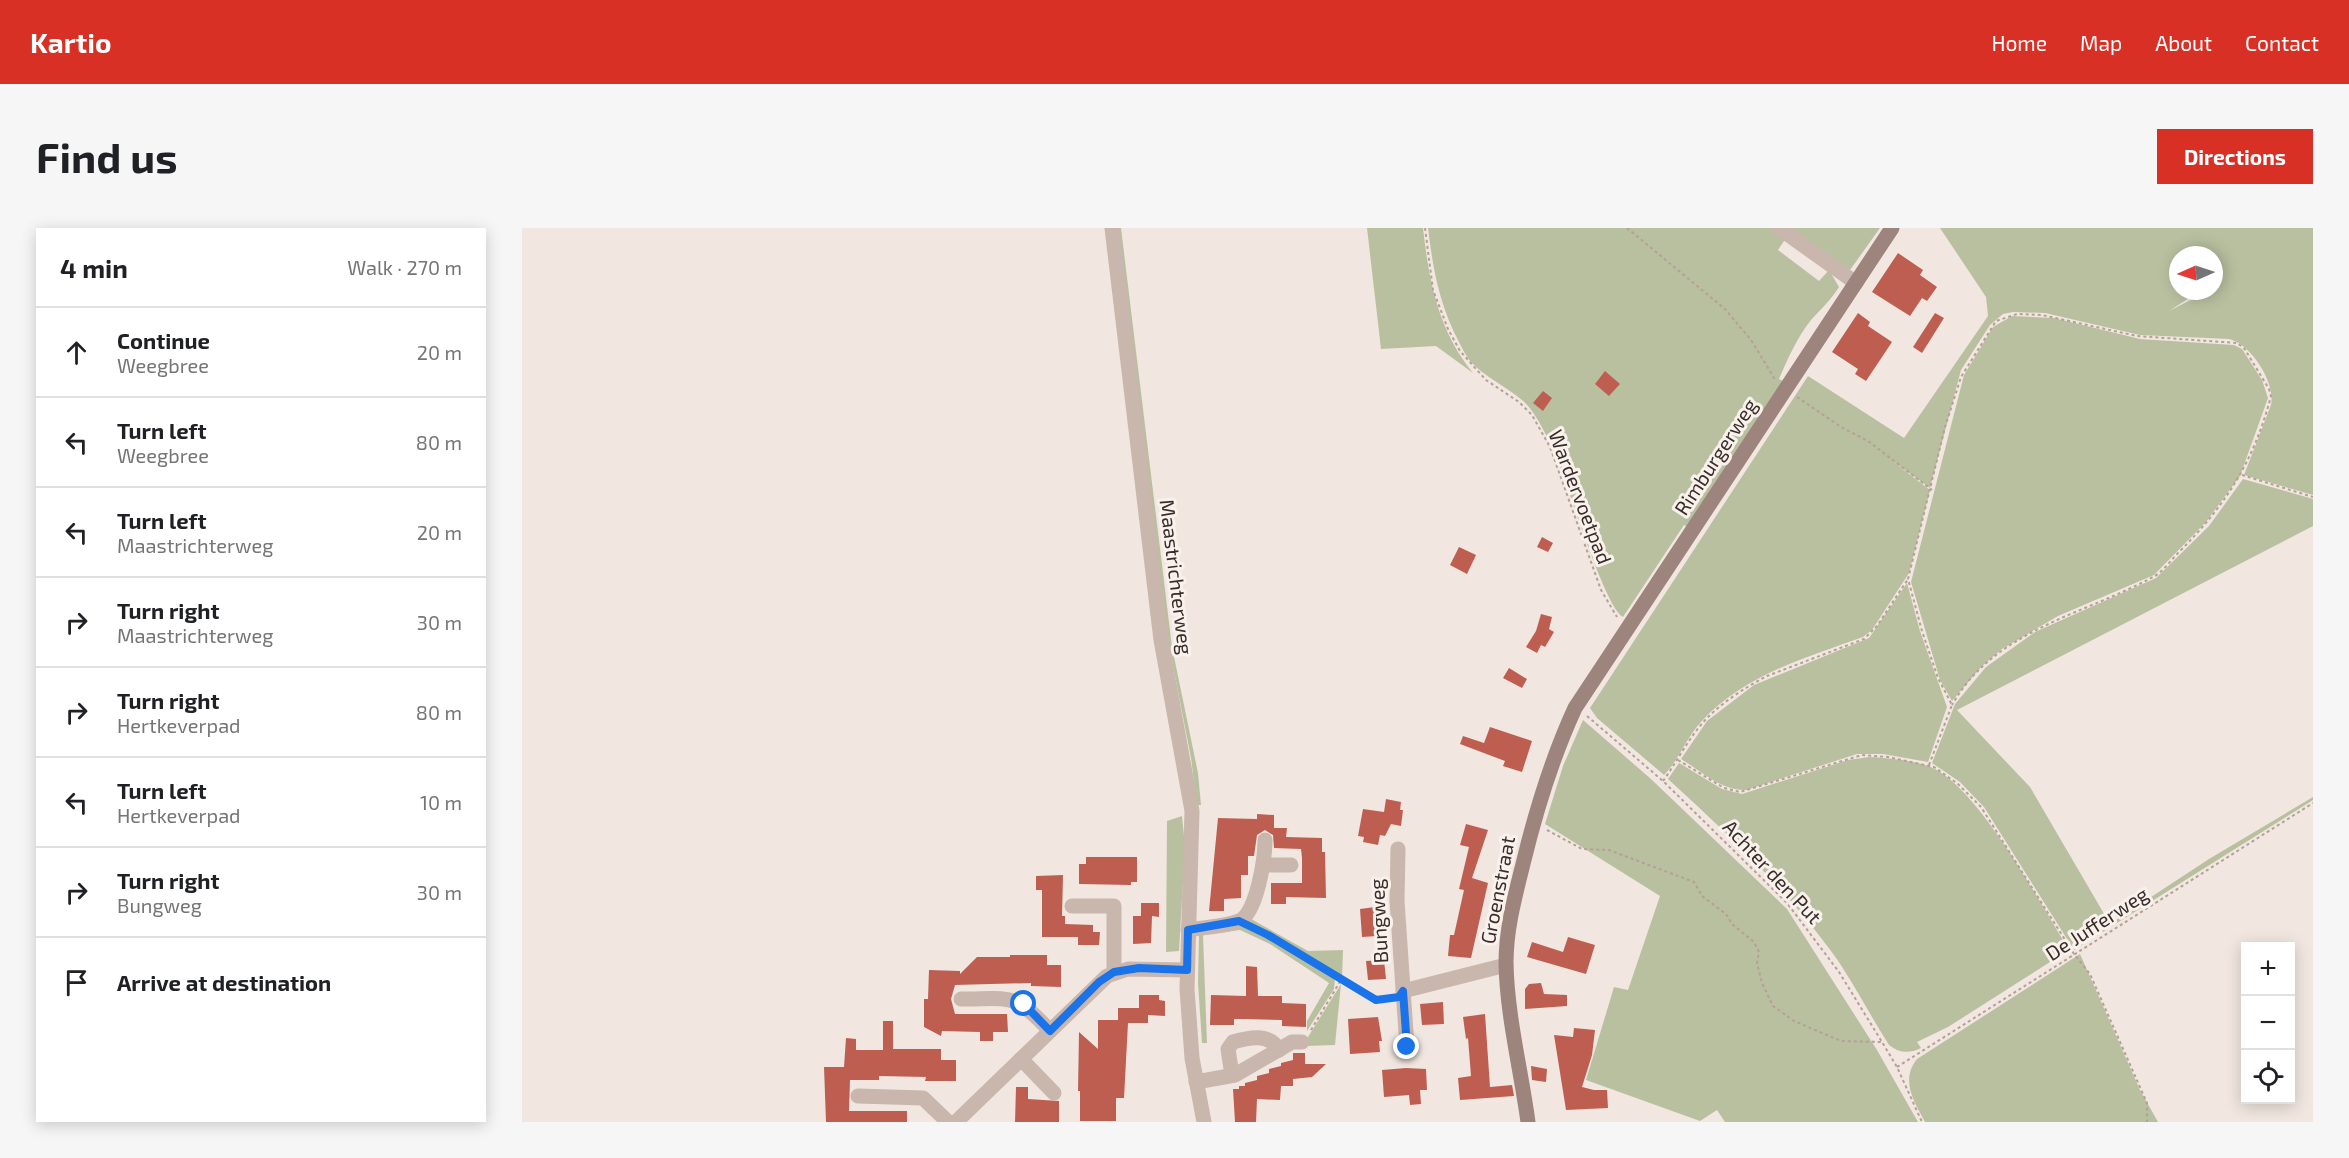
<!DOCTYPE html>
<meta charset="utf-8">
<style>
body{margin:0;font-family:"Exo 2",sans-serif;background:#f6f6f6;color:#202124}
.controls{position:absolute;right:18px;bottom:18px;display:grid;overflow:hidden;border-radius:0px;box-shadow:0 3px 15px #0003}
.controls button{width:54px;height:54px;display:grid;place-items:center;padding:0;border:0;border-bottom:2px solid #e0e0e0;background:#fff;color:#202124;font:30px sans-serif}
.compass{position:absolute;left:1647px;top:18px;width:54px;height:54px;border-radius:50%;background:#fff;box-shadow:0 3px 15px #0003;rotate:267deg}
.stop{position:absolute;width:18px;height:18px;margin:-14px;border:4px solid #1a73e8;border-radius:50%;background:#fff}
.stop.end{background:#1a73e8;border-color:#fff;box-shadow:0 2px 6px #0008}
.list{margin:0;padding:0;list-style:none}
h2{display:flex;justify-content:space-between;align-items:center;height:78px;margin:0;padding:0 24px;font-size:26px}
h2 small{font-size:20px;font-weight:400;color:#757577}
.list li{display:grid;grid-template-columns:39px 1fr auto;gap:18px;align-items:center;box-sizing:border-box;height:90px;padding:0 24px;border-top:2px solid #e0e0e0}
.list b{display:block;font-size:22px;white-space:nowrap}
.list p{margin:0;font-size:20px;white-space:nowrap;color:#757577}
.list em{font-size:20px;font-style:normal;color:#757577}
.icon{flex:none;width:33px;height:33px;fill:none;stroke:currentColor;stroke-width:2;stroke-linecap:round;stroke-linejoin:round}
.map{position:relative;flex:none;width:1791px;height:894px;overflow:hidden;border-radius:0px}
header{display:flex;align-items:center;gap:36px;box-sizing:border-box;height:84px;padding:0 30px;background:#d93025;color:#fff}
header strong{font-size:28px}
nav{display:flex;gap:33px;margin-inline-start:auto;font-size:21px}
.intro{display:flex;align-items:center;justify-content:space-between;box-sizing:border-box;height:144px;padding:0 36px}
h1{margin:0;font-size:42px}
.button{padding:15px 27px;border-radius:0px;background:#d93025;color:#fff;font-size:21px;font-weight:700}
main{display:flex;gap:36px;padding:0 36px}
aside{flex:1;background:#fff;border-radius:0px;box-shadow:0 3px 15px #0003}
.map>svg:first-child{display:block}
.green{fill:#b9c0a0;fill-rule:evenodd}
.building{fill:#be5e51}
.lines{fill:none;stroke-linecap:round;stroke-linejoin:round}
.path{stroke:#b59f96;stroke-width:2;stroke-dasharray:3 3;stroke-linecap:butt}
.street{stroke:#c9b6ac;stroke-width:15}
.secondary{stroke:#9d857d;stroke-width:15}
.route{stroke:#1a73e8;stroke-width:8}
.labels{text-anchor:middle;stroke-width:6;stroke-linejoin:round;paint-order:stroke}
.street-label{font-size:20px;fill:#382d2a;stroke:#f9f1ec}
</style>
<header>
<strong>Kartio</strong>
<nav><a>Home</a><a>Map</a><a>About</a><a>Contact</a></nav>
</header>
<div class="intro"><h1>Find us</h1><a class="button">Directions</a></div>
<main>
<aside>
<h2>4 min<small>Walk · 270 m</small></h2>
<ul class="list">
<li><svg class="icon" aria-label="ahead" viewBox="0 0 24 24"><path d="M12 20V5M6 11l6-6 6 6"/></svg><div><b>Continue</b><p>Weegbree</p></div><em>20 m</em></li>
<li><svg class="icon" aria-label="left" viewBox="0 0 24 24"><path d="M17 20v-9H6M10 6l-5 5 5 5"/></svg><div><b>Turn left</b><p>Weegbree</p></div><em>80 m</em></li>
<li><svg class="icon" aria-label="left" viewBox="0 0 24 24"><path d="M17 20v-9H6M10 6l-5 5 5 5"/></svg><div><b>Turn left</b><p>Maastrichterweg</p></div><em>20 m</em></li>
<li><svg class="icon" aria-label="right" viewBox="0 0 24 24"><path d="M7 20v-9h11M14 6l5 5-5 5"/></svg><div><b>Turn right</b><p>Maastrichterweg</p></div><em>30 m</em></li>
<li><svg class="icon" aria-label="right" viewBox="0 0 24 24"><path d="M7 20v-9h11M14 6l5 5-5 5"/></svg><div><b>Turn right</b><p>Hertkeverpad</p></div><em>80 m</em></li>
<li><svg class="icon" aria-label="left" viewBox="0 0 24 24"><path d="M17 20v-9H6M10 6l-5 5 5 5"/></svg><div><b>Turn left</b><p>Hertkeverpad</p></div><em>10 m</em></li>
<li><svg class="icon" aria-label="right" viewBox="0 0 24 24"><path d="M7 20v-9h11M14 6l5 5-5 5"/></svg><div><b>Turn right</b><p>Bungweg</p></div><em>30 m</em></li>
<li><svg class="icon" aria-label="arrive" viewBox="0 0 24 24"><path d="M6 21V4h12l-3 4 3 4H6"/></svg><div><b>Arrive at destination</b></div></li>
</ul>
</aside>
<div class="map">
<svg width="1791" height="894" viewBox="0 0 1791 894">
<rect width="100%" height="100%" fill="#f1e7e0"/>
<g class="green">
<path d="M 596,0 L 599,0 L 650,419 L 676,545 L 679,577 L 675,577 L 669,530 L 645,407 Z"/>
<path d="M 845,0 L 901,0 C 907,53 916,102 951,145 L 914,118 L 859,121 Z"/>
<path d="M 906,0 L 1250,0 L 1264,10 L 1256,22 L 1297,53 L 1307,42 L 1317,59 C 1309,72 1299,81 1289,92 C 1275,110 1266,130 1257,151 L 1261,153 L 1165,299 L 1162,297 L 1101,389 C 1081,378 1044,247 1029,217 C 1022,203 1012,182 1000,172 C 983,158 963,149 948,133 C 944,128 940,120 937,114 C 917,76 911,41 906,0 Z"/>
<path d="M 1267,0 L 1358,0 L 1328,42 Z"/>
<path d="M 1418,0 L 1791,0 L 1791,267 L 1722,247 L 1749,177 C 1754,155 1729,116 1707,111 L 1618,107 L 1523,85 L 1491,84 L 1481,86 L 1468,97 L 1439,142 L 1408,260 L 1369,232 L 1408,262 L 1387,345 L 1350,402 L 1341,409 C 1283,430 1222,447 1179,494 C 1164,510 1157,532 1142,547 L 1075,490 L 1068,480 L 1286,148 L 1382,210 L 1466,88 L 1464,69 ZM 1656,27 L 1692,27 L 1692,63 L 1686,63 L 1647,83 L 1678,63 L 1656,63 Z"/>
<path d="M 1490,88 L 1532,90 L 1618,111 L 1712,117 L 1720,121 L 1740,152 L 1746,170 L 1718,248 L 1684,294 L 1632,347 L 1536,388 L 1480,421 L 1459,439 L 1430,473 L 1418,452 L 1389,354 L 1442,147 L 1471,99 Z"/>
<path d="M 1721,251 L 1791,271 L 1791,298 L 1435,482 L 1508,559 L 1588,696 L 1687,631 L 1791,569 L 1791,572 L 1552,722 L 1462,579 L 1438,554 L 1410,535 L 1433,476 L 1464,439 L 1513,404 L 1634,350 L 1687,298 Z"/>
<path d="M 1385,355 L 1398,403 L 1425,479 L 1406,534 L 1361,526 L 1335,526 L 1224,562 C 1200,563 1179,543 1159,531 L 1185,493 L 1232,457 L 1347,410 Z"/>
<path d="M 1061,492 L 1129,551 L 1265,681 L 1355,822 L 1396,894 L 1203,894 L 1195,882 L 1178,893 L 1064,852 L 1092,759 L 1106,762 L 1138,668 L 1023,596 L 1041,538 Z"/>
<path d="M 1347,529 C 1366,530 1388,532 1406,538 C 1454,554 1519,677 1547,722 L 1426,799 L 1395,814 L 1399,820 C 1387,826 1377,825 1367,817 C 1347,786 1331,753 1309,723 C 1262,659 1204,604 1146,551 L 1157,535 L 1200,561 L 1220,566 L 1326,532 Z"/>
<path d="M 660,588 L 663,618 L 657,723 L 644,724 L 645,593 Z"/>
<path d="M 729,691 L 786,723 L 821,722 L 820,750 L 749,707 L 724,695 Z"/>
<path d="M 719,697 L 746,708 L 813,750 L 812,761 L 785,803 L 785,793 L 807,755 L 748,716 L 718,702 L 681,707 L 685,815 L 680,815 L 676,755 L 677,704 Z"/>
<path d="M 1558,726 L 1618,862 L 1636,894 L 1403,894 C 1392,873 1378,852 1395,831 Z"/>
<path d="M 819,756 L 813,817 L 783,818 L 786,809 Z"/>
</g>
<g class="building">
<path d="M 1376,25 L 1401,42 L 1398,47 L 1415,59 L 1405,73 L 1400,70 L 1388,88 L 1350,64 Z"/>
<path d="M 1336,85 L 1348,94 L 1346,98 L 1370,114 L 1344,153 L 1333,146 L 1336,141 L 1310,124 Z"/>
<path d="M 1413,85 L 1422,90 L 1400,125 L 1391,119 Z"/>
<path d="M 1083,143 L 1098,156 L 1087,168 L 1073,156 Z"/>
<path d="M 1021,163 L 1030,170 L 1021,183 L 1011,175 Z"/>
<path d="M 1020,309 L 1031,315 L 1026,324 L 1015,319 Z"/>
<path d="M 937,319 L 954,327 L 945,346 L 928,337 Z"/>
<path d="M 1019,386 L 1030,389 L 1027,401 L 1032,404 L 1023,419 L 1019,417 L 1015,425 L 1004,419 L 1014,403 Z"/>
<path d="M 987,440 L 1005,451 L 1000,460 L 981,450 Z"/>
<path d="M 968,499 L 1010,513 L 1000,544 L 981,538 L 983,533 L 938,516 L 941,508 L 962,515 Z"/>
<path d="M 864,571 L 879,574 L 878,582 L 881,582 L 879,598 L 869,596 L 863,608 L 858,607 L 856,617 L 841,614 L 842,609 L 836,608 L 841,581 L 862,584 Z"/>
<path d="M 735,586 L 752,587 L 752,600 L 765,600 L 764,609 L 800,610 L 800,624 L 803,624 L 804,670 L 764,669 L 764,676 L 749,676 L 749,655 L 780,655 L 780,630 L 779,621 L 752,620 L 751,607 L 743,602 L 735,607 L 732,628 L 726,628 L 726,647 L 719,647 L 719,670 L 702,671 L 702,683 L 687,683 L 696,590 L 735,591 Z"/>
<path d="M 944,596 L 966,602 L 950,650 L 966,655 L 949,730 L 926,728 L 928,707 L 932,707 L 942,662 L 937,661 L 947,619 L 938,617 Z"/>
<path d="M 564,629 L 615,629 L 615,654 L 609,654 L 609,657 L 557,656 L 557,636 L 564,636 Z"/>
<path d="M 541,647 L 540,688 L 543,688 L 543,696 L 571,697 L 571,704 L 578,704 L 577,717 L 556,717 L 556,709 L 520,709 L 520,662 L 514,662 L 514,648 Z"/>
<path d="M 619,675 L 637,675 L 637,689 L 630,688 L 629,715 L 611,716 L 611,688 L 619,688 Z"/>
<path d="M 853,679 L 853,685 L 859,684 L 860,703 L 854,703 L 855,708 L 840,709 L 838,681 Z"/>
<path d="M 1046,709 L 1073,717 L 1064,746 L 1005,729 L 1010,714 L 1041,724 Z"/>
<path d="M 488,727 L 525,727 L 525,737 L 539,737 L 539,759 L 509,758 L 509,755 L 433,757 L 429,771 L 433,786 L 485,786 L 486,804 L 471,804 L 471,813 L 458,813 L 458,804 L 420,803 L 419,808 L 402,799 L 402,771 L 406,771 L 407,742 L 438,743 L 438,746 L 455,729 L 488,729 Z"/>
<path d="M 862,732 L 864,751 L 846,752 L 844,733 Z"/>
<path d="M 724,738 L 735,739 L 736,768 L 760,768 L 760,775 L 784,776 L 784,799 L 760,798 L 760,792 L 724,791 L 712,791 L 712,797 L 688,797 L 689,767 L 724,768 Z"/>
<path d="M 1019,755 L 1022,766 L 1045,767 L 1045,778 L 1003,781 L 1003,761 L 1007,756 Z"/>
<path d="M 617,767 L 637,767 L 637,772 L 643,773 L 643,788 L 626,787 L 626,795 L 606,795 L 602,870 L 594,870 L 594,893 L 558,893 L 558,863 L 556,863 L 557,804 L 576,821 L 576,792 L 596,792 L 596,780 L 617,780 Z"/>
<path d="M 921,774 L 922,796 L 900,797 L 898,776 Z"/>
<path d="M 963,786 L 968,859 L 990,857 L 992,868 L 938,872 L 936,850 L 949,848 L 946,810 L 944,811 L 941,789 Z"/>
<path d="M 856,789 L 860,813 L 857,813 L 858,824 L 828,826 L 826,791 Z"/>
<path d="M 361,793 L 371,793 L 371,821 L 419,821 L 419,832 L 434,832 L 434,853 L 403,853 L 404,849 L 357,848 L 357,852 L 328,852 L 327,883 L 385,883 L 385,894 L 304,894 L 302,839 L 322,839 L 324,810 L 334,811 L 334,822 L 361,822 Z"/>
<path d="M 1052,800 L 1073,802 L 1070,827 L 1060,859 L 1072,862 L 1085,862 L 1086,880 L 1044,882 L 1032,807 L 1051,809 Z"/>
<path d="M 771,825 L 783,825 L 783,836 L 804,836 L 790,849 L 771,851 L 771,858 L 759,858 L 758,872 L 735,871 L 734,894 L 713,894 L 711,861 L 717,861 L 717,858 L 723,858 L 723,855 L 735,852 L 735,848 L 747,845 L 747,841 L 759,838 L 759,835 L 771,832 Z"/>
<path d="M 1009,838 L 1025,841 L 1024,854 L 1010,852 Z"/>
<path d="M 884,840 L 904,841 L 905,862 L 898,862 L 899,876 L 888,877 L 887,867 L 862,869 L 860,842 Z"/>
<path d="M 494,859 L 506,859 L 506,871 L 537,873 L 537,894 L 493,894 Z"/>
</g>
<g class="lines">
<g class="path">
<path d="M 903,0 L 911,62 L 926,101 L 938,123 L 964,152 L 997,174 L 1010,187 L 1028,219 L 1079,362 L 1095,389"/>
<path d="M 1105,0 L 1203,81 L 1229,112 L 1254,153"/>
<path d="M 1275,169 L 1319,199 L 1346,213 L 1410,262"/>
<path d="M 1720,247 L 1791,269"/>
<path d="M 1065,488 L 1141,553 L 1265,675 L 1317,744 L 1360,814 L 1375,839 L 1400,894"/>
<path d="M 1156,532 L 1202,560 L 1218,564 L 1340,527 L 1366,529 L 1412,539 L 1436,556 L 1459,579 L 1552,726 L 1568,746 L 1625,875 L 1625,894"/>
<path d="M 1407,537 L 1430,477 L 1416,450 L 1400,403 L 1386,351 L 1423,199 L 1439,149 L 1474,93 L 1495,86 L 1520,87 L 1615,108 L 1715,115 L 1722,120 L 1747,161 L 1749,168 C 1732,233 1704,277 1657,324 C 1649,332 1641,344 1631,349 C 1561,387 1472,402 1430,477"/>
<path d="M 1141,553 C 1154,535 1164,515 1178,498 C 1194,478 1222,460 1245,448 L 1342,411 L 1355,398 L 1386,351"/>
<path d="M 1025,602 L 1060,621 L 1087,622 L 1172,654 L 1180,668 L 1204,686 L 1210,696 L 1232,714 L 1237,724 L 1235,735 L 1240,755 L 1251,778 L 1272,793 L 1319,813 L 1360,814"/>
<path d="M 730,700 L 846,768 L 854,772 L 867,771"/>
<path d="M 789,802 L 819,752"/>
<path d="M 1375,839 L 1791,575"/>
</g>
<g class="street">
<path d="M 590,0 L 639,412 L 670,583 L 665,761 L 670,830 L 682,894"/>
<path d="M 1257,0 L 1334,55"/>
<path d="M 876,621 L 875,673 L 885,819"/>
<path d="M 743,637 L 769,637"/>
<path d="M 550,678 L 592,678 L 592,745"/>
<path d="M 666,702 C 682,699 702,699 717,693 C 735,686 743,629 743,612"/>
<path d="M 881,763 L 984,737"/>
<path d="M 439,771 C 490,771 492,764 528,803"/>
<path d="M 499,831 L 532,865"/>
<path d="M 710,847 L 706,821 L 711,814 C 728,809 748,805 757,822"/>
<path d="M 674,854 L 713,847 L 770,814 L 780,814"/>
<path d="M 336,868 L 401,870 L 426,894"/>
<path d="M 434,894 L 585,748 L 606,741 L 665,742"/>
</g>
<path class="secondary" d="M 1006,894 C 999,842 985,788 984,735 C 984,701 993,668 1001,636 C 1014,582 1030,530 1053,480 L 1370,0"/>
</g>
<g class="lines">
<path class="route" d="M 502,776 L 528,803 L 577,754 L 592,744 L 617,740 L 665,742 L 666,702 L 717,693 L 746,707 L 854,772 L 877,769 L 881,763 L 885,819"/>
</g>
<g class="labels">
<g class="street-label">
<text transform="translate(1194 229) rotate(-57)" y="7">Rimburgerweg</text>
<text transform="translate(1058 269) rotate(69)" y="7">Wardervoetpad</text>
<text transform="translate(654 349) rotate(83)" y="7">Maastrichterweg</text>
<text transform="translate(1250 644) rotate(47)" y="7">Achter den Put</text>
<text transform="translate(976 662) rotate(-79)" y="7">Groenstraat</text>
<text transform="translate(857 693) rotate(-93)" y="7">Bungweg</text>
<text transform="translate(1575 696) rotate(-33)" y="7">De Jufferweg</text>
</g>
</g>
</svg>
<div class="controls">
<button>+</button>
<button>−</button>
<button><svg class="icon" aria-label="locate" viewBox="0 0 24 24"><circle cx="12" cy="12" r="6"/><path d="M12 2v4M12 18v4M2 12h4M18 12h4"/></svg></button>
</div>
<svg class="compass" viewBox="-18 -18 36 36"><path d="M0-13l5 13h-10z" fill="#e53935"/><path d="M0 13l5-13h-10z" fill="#757577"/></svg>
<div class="stop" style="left:502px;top:776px"></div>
<div class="stop end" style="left:885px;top:819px"></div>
</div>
</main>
